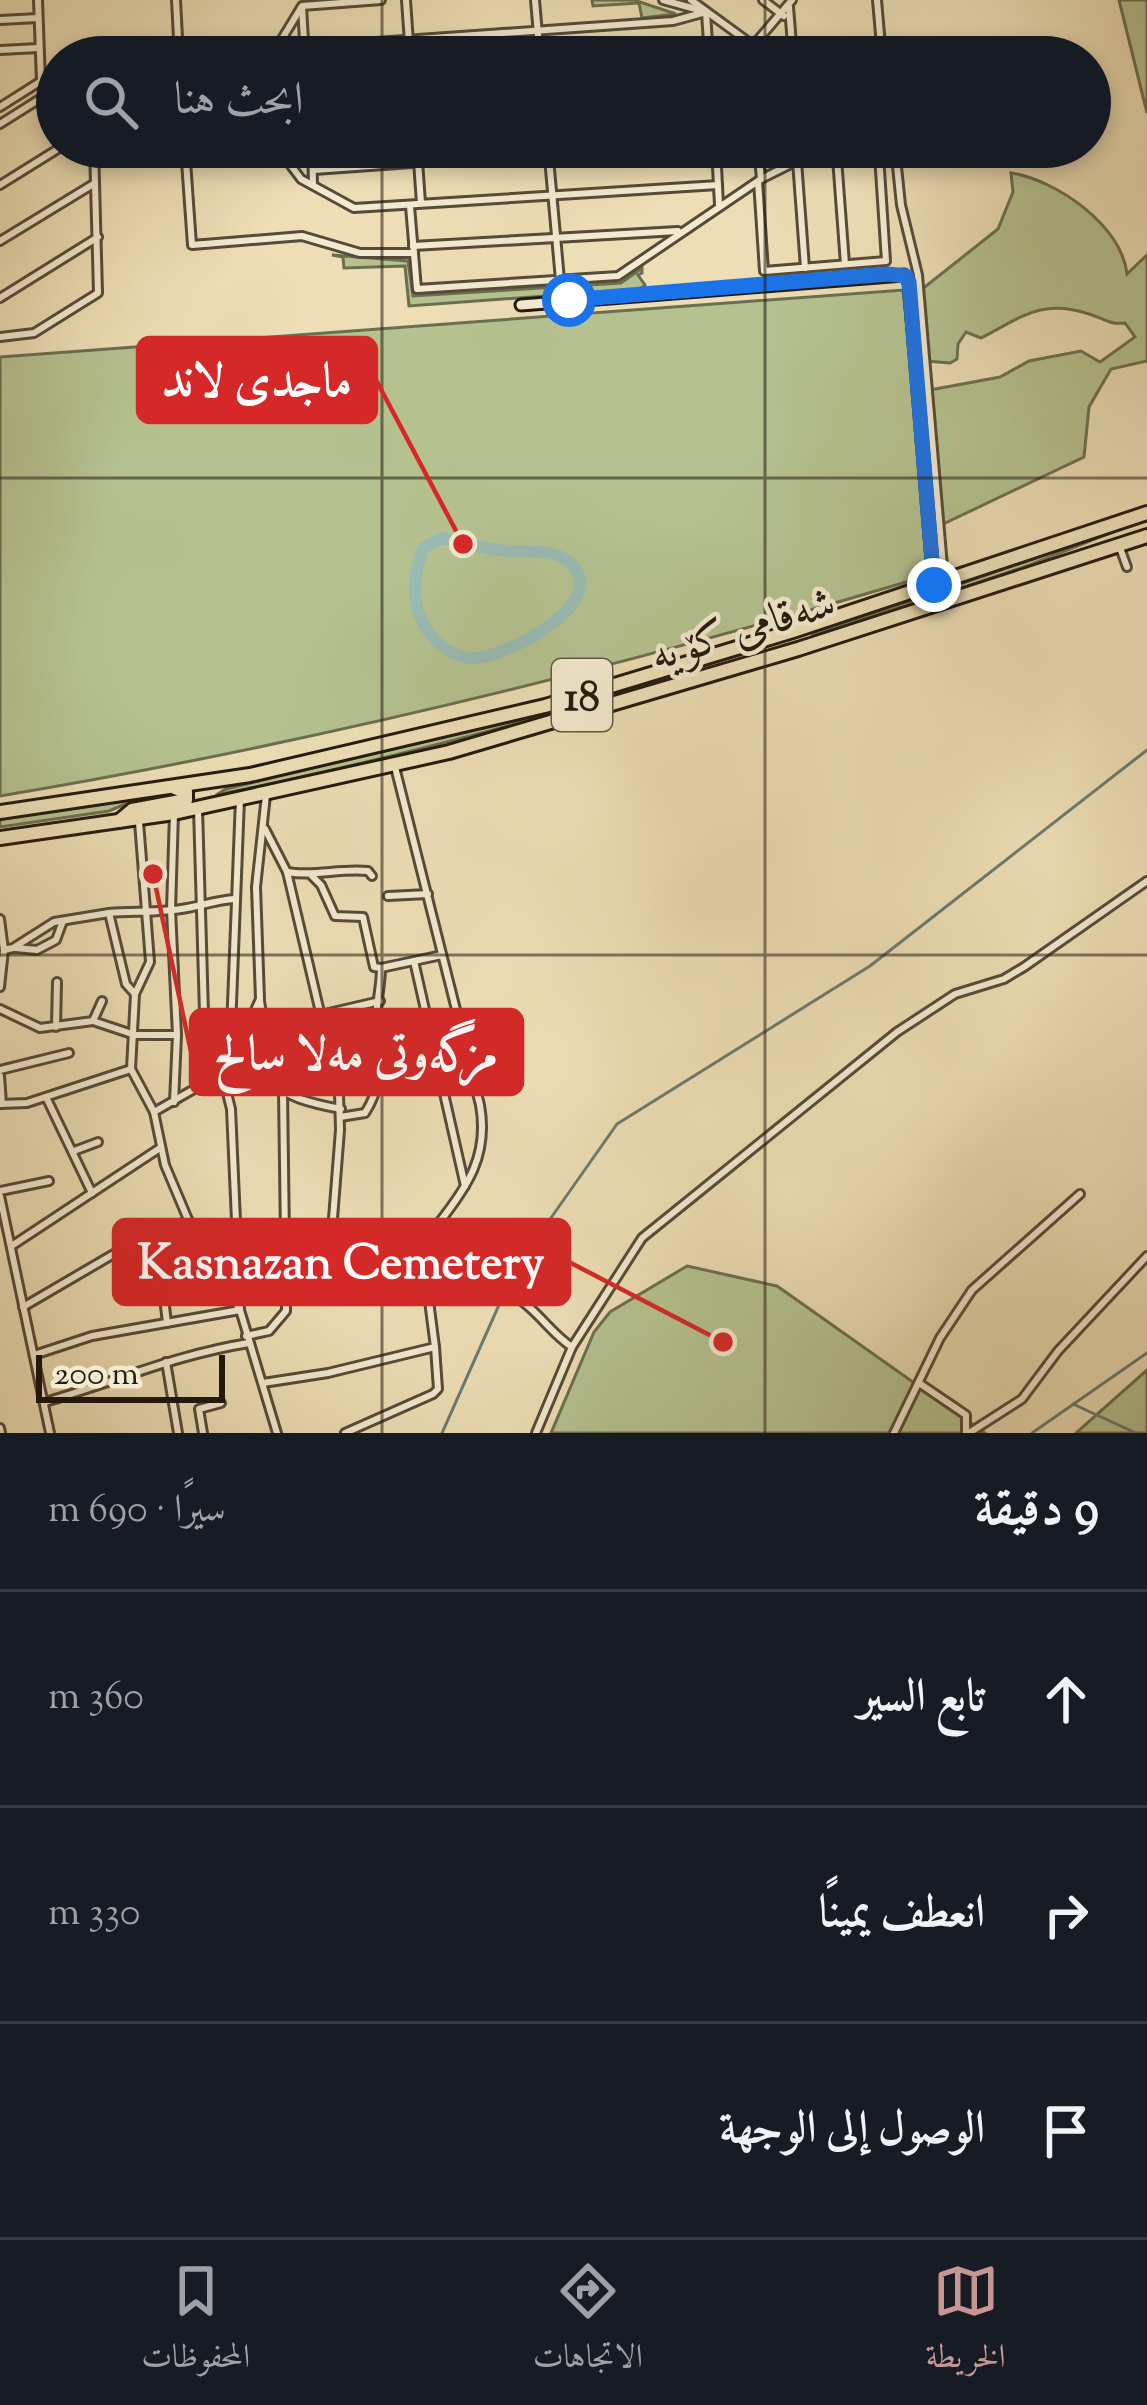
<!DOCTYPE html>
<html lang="ar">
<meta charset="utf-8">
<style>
body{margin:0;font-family:"Sorts Mill Goudy",Amiri,serif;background:#242831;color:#f1f3f6;direction:rtl}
.scale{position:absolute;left:36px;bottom:30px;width:189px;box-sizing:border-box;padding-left:12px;border:6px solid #231a0e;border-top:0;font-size:33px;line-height:42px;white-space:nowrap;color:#231a0e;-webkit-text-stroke:9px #f3eacf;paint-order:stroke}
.stop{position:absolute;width:36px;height:36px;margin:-27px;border:9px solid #1a73e8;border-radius:50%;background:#fff}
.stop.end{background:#1a73e8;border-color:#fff;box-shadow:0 3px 12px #0008}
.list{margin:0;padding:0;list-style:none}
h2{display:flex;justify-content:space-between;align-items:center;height:156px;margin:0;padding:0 48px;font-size:51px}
h2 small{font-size:39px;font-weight:400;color:#9ea1a6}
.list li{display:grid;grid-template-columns:78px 1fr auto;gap:36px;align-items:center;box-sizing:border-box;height:216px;padding:0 48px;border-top:3px solid #363941}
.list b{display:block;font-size:45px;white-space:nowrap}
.list em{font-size:39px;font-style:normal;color:#9ea1a6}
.icon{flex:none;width:66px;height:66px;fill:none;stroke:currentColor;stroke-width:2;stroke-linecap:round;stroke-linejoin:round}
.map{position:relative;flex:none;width:1147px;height:1433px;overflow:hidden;direction:ltr}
.search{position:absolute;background:#171b24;box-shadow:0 6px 18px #0003;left:36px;right:36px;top:36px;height:132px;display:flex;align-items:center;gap:30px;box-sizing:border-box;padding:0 42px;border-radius:66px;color:#9ea1a6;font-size:45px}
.sheet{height:804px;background:#171b24}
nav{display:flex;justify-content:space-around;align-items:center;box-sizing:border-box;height:168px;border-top:3px solid #363941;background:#171b24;font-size:33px;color:#9ea1a6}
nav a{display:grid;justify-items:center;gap:6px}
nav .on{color:#c59692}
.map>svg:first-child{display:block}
.green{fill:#b5c290;stroke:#6c6e4f;stroke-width:3}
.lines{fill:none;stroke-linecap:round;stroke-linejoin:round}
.stream{stroke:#6a7b71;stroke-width:3}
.river{stroke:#9abbb3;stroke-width:12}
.street-casing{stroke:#564b38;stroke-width:12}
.secondary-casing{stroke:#231a0e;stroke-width:15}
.highway-casing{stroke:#231a0e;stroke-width:18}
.street{stroke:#f3eacf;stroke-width:6}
.secondary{stroke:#f3eacf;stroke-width:9}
.highway{stroke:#eddeb5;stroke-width:12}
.route{stroke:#1a73e8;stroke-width:15}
.grid{fill:none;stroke:#231a0e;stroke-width:3;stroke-opacity:0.55}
.labels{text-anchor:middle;stroke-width:9;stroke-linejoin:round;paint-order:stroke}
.shield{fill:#f3eacf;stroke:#615848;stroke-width:3}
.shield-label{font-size:42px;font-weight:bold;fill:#231a0e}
.street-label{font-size:45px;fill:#231a0e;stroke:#f3eacf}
.leader{fill:none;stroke:#d62828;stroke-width:4.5}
.callout-dot{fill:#d62828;stroke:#f3eacf;stroke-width:4.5}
.callout{fill:#d62828;stroke:#d62828;stroke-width:4.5}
.callout-label{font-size:48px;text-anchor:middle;font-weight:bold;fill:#fff}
</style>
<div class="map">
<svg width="1147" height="1433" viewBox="0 0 1147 1433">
<rect width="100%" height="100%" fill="#eddeb5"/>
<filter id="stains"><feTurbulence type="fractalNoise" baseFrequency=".00167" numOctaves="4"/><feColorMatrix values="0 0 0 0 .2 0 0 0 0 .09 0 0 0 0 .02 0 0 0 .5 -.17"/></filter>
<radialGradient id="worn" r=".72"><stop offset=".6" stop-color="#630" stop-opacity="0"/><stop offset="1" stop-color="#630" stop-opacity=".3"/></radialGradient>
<g class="green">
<path d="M 592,0 L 634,0 L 676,14 L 642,18 L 639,3 L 593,6 Z"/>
<path d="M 1119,0 L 1147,0 L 1147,113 Z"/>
<path d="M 423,147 L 510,147 L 510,152 L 424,158 Z"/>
<path d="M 1011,173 C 1057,180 1122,226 1127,274 L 1147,255 L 1147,361 L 1111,369 L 1089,407 L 1084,457 L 939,526 L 930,390 L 1000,377 L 1029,361 L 1081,351 L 1100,362 L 1135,337 L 1125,323 C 1109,325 1103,318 1089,314 C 1040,298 1021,318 981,338 L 966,332 L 958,344 L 957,359 L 950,363 L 926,361 L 921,290 L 998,229 L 1013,192 Z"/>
<path d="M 332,255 L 408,261 L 413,296 L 621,283 L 642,268 L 642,273 L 638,275 L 645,285 L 640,289 L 409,306 L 405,266 L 344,268 L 343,257 Z"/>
<path d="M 903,290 L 927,515 L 925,573 L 920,578 C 618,668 311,744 0,796 L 0,357 Z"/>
<path d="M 1122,528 L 1030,565 L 814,638 L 813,635 Z"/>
<path d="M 777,649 C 591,704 407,757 216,795 L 226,789 L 579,704 Z"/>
<path d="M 179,793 L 178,798 L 123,805 L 109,811 L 0,827 L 0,819 Z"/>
<path d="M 687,1266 L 777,1286 L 985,1433 L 551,1433 L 594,1332 L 610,1312 Z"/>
<path d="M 1147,1370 L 1147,1433 L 1076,1433 Z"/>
</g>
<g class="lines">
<g class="stream">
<path d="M 1073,1404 L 1136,1433"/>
<path d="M 442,1433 L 515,1269 L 617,1124 L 870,966 L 1147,750"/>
<path d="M 1032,1433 L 1147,1353"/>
</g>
<path class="river" d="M 442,538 C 460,542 478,547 497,550 C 518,553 551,547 569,562 C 616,601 504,660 470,658 C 454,656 440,646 431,635 C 409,608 413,578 423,548 Z"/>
<g class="street-casing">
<g id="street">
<path d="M 38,0 L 41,82"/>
<path d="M 176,0 L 179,57"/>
<path d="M 406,0 L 410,57"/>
<path d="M 535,0 L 540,57"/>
<path d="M 663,0 L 703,11"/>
<path d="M 691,0 L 750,43 L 751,57"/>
<path d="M 763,0 L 784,16"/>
<path d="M 877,0 L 882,57"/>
<path d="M 302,7 L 305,57"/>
<path d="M 789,7 L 793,57"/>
<path d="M 706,13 L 709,57"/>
<path d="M 0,20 L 38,18"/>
<path d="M 305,47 L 673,21 L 706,12"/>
<path d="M 752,47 L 792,0"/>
<path d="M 0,50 L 39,48"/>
<path d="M 271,57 L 302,6 L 381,0"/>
<path d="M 0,107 L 57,71"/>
<path d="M 0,124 L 57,88"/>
<path d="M 185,147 L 192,245 L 302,236 L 360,253 L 414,253"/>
<path d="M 277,147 L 301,179 L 354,208 L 718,185"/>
<path d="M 312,147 L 313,185"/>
<path d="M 417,147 L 421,203"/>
<path d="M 548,147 L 560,280"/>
<path d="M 716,147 L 719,205"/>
<path d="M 758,147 L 761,179"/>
<path d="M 799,147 L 800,161"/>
<path d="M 895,147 L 901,205 L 918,275 L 944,578"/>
<path d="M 837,158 L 845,264"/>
<path d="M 797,161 L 805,268"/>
<path d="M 314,170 L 633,147"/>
<path d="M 0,185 L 61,147"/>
<path d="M 410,206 L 417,289 L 618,276 L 758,181 L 761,179 L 797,161 L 879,155 L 886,261 L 764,271 L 758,181"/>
<path d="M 0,241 L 95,183"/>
<path d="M 413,246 L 678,231"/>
<path d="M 0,298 L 98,237"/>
<path d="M 0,337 L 34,333 L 98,293 L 94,147"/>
<path d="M 1119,545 L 1127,567"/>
<path d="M 198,809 L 206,1081"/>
<path d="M 174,813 L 171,910 L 177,1035 L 174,1102"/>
<path d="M 265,829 L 287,872 L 339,1093 L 340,1130 L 329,1269"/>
<path d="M 287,872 C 315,877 339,868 368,871 L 372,876"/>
<path d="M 312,876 L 321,885 L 335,916 L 363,917 L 374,967 L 381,968 C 381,988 375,1008 376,1027 C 377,1061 385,1082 365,1113 L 340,1117"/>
<path d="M 388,896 L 428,894"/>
<path d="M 109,913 C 134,911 162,913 187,908 C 204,905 217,900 235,899"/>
<path d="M 0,919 L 4,950 L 0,987"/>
<path d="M 16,948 L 37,950 L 56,940 L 63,921"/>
<path d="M 4,950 L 13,948 L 54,922 L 109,913 L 126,984 L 135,994 L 131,1069 L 154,1112 L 165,1165 L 192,1229 L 240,1310 L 277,1433"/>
<path d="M 414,961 L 465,1186"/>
<path d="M 381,968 L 442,955"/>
<path d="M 135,994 L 150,962 L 139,822"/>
<path d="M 260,1001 C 273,1075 249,1092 341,1109"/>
<path d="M 0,1009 L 40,1028 L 93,1021 L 102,1001"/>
<path d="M 320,1015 L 380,1001"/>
<path d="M 93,1021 L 135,1035 L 177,1035"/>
<path d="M 56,1027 L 57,982"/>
<path d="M 240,1038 L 231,1029 L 240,799"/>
<path d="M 237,1056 L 263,1055"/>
<path d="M 0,1070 L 69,1053"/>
<path d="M 0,1076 L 2,1104"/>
<path d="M 379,1085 L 441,1081"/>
<path d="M 46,1097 L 92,1193"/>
<path d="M 0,1104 L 27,1103 L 131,1069"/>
<path d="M 154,1112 L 229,1069 L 260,999 L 256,887 L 266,795"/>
<path d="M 74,1151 L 98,1142"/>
<path d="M 0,1191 L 49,1181"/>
<path d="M 0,1196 L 50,1433"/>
<path d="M 13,1245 L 160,1148"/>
<path d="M 430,1269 C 466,1270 502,1283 529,1307 C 545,1321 555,1336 572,1347"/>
<path d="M 286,1272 C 319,1270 378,1274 407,1259 C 420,1252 429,1235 438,1224 C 468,1186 489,1155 480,1105 L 395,767"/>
<path d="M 162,1281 L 167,1323"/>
<path d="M 23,1307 L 148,1234 L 189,1221"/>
<path d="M 246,1336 L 269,1331 L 286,1311 L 283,1091"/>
<path d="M 34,1355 L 92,1336 L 240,1310 L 231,1109 L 222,1073"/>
<path d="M 166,1362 L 178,1433"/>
<path d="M 263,1383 L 328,1373 L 435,1347 L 429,1301 L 432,1276 L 430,1269 L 414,1254"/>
<path d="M 919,1383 L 966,1415 L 966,1433"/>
<path d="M 45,1402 C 114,1382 178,1354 249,1343"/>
<path d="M 0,1428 L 1,1433"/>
<path d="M 203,1433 L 199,1409 L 221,1403"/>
<path d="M 345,1433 L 433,1394 L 438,1389 L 435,1347"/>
<path d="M 536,1433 L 572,1347 L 642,1238 L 897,1032 L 955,994 L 1004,979 L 1024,967 L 1147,881"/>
<path d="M 894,1433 L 940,1338 L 972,1290 L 1080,1194"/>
<path d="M 969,1433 L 1022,1399 L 1058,1351 L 1147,1256"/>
</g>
</g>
<g class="secondary-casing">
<path id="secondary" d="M 521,305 L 904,275 L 909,282 L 934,585"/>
</g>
<g class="highway-casing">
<g id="highway">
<path d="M 0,812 L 250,775 L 545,706 L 793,631 L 1147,513"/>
<path d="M 119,821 L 132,810 L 186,800 L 186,792 L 175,788"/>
<path d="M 0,838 L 174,813 L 449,752 L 798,649 L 1147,536"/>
</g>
</g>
<use href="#street" class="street"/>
<use href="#secondary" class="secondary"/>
<use href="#highway" class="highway"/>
</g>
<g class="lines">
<path class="route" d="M 569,300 L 888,274 L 906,276 L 909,282 L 934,585"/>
</g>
<path class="grid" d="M 382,0 L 382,57M 765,0 L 765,57M 382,147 L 382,1433M 765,147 L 765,1433M 0,478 L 1147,478M 0,955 L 1147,955"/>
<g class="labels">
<rect class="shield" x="552" y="659" width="60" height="72" rx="9"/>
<g class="shield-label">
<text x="582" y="710">18</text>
</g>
<g class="street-label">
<text transform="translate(742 627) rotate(-17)" y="16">شەقامی کۆیە</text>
</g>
</g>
<path class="leader" d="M463 544L376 380M153 874L191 1052M723 1342L569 1262"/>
<g class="callout-dot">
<circle cx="463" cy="544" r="12"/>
<circle cx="153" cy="874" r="12"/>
<circle cx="723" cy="1342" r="12"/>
</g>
<g class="callout">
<rect x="138" y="338" width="238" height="84" rx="12"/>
<rect x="191" y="1010" width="331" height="84" rx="12"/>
<rect x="114" y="1220" width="455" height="84" rx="12"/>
</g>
<g class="callout-label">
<text x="257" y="396">ماجدی لاند</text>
<text x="356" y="1069">مزگەوتی مەلا سالح</text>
<text x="341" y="1278">Kasnazan Cemetery</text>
</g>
<rect width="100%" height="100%" filter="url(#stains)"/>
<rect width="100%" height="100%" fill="url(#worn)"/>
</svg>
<div class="scale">200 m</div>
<div class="stop" style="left:569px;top:300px"></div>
<div class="stop end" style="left:934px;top:585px"></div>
<div class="search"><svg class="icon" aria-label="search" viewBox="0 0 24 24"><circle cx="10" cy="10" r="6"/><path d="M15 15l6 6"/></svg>ابحث هنا</div>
</div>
<section class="sheet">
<h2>9 دقيقة<small>سيرًا · 690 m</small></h2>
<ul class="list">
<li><svg class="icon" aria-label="ahead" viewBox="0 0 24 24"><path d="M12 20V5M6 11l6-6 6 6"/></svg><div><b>تابع السير</b></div><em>360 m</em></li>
<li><svg class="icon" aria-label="right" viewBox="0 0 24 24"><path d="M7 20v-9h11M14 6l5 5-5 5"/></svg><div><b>انعطف يمينًا</b></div><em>330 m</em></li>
<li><svg class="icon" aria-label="arrive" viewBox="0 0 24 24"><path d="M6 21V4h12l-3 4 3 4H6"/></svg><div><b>الوصول إلى الوجهة</b></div></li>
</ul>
</section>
<nav>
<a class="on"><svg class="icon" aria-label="map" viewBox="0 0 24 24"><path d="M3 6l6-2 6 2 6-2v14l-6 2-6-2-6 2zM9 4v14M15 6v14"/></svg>الخريطة</a>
<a><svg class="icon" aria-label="directions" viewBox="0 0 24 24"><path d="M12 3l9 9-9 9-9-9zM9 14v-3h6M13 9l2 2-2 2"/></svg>الاتجاهات</a>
<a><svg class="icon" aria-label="saved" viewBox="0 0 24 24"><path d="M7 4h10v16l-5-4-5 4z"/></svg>المحفوظات</a>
</nav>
